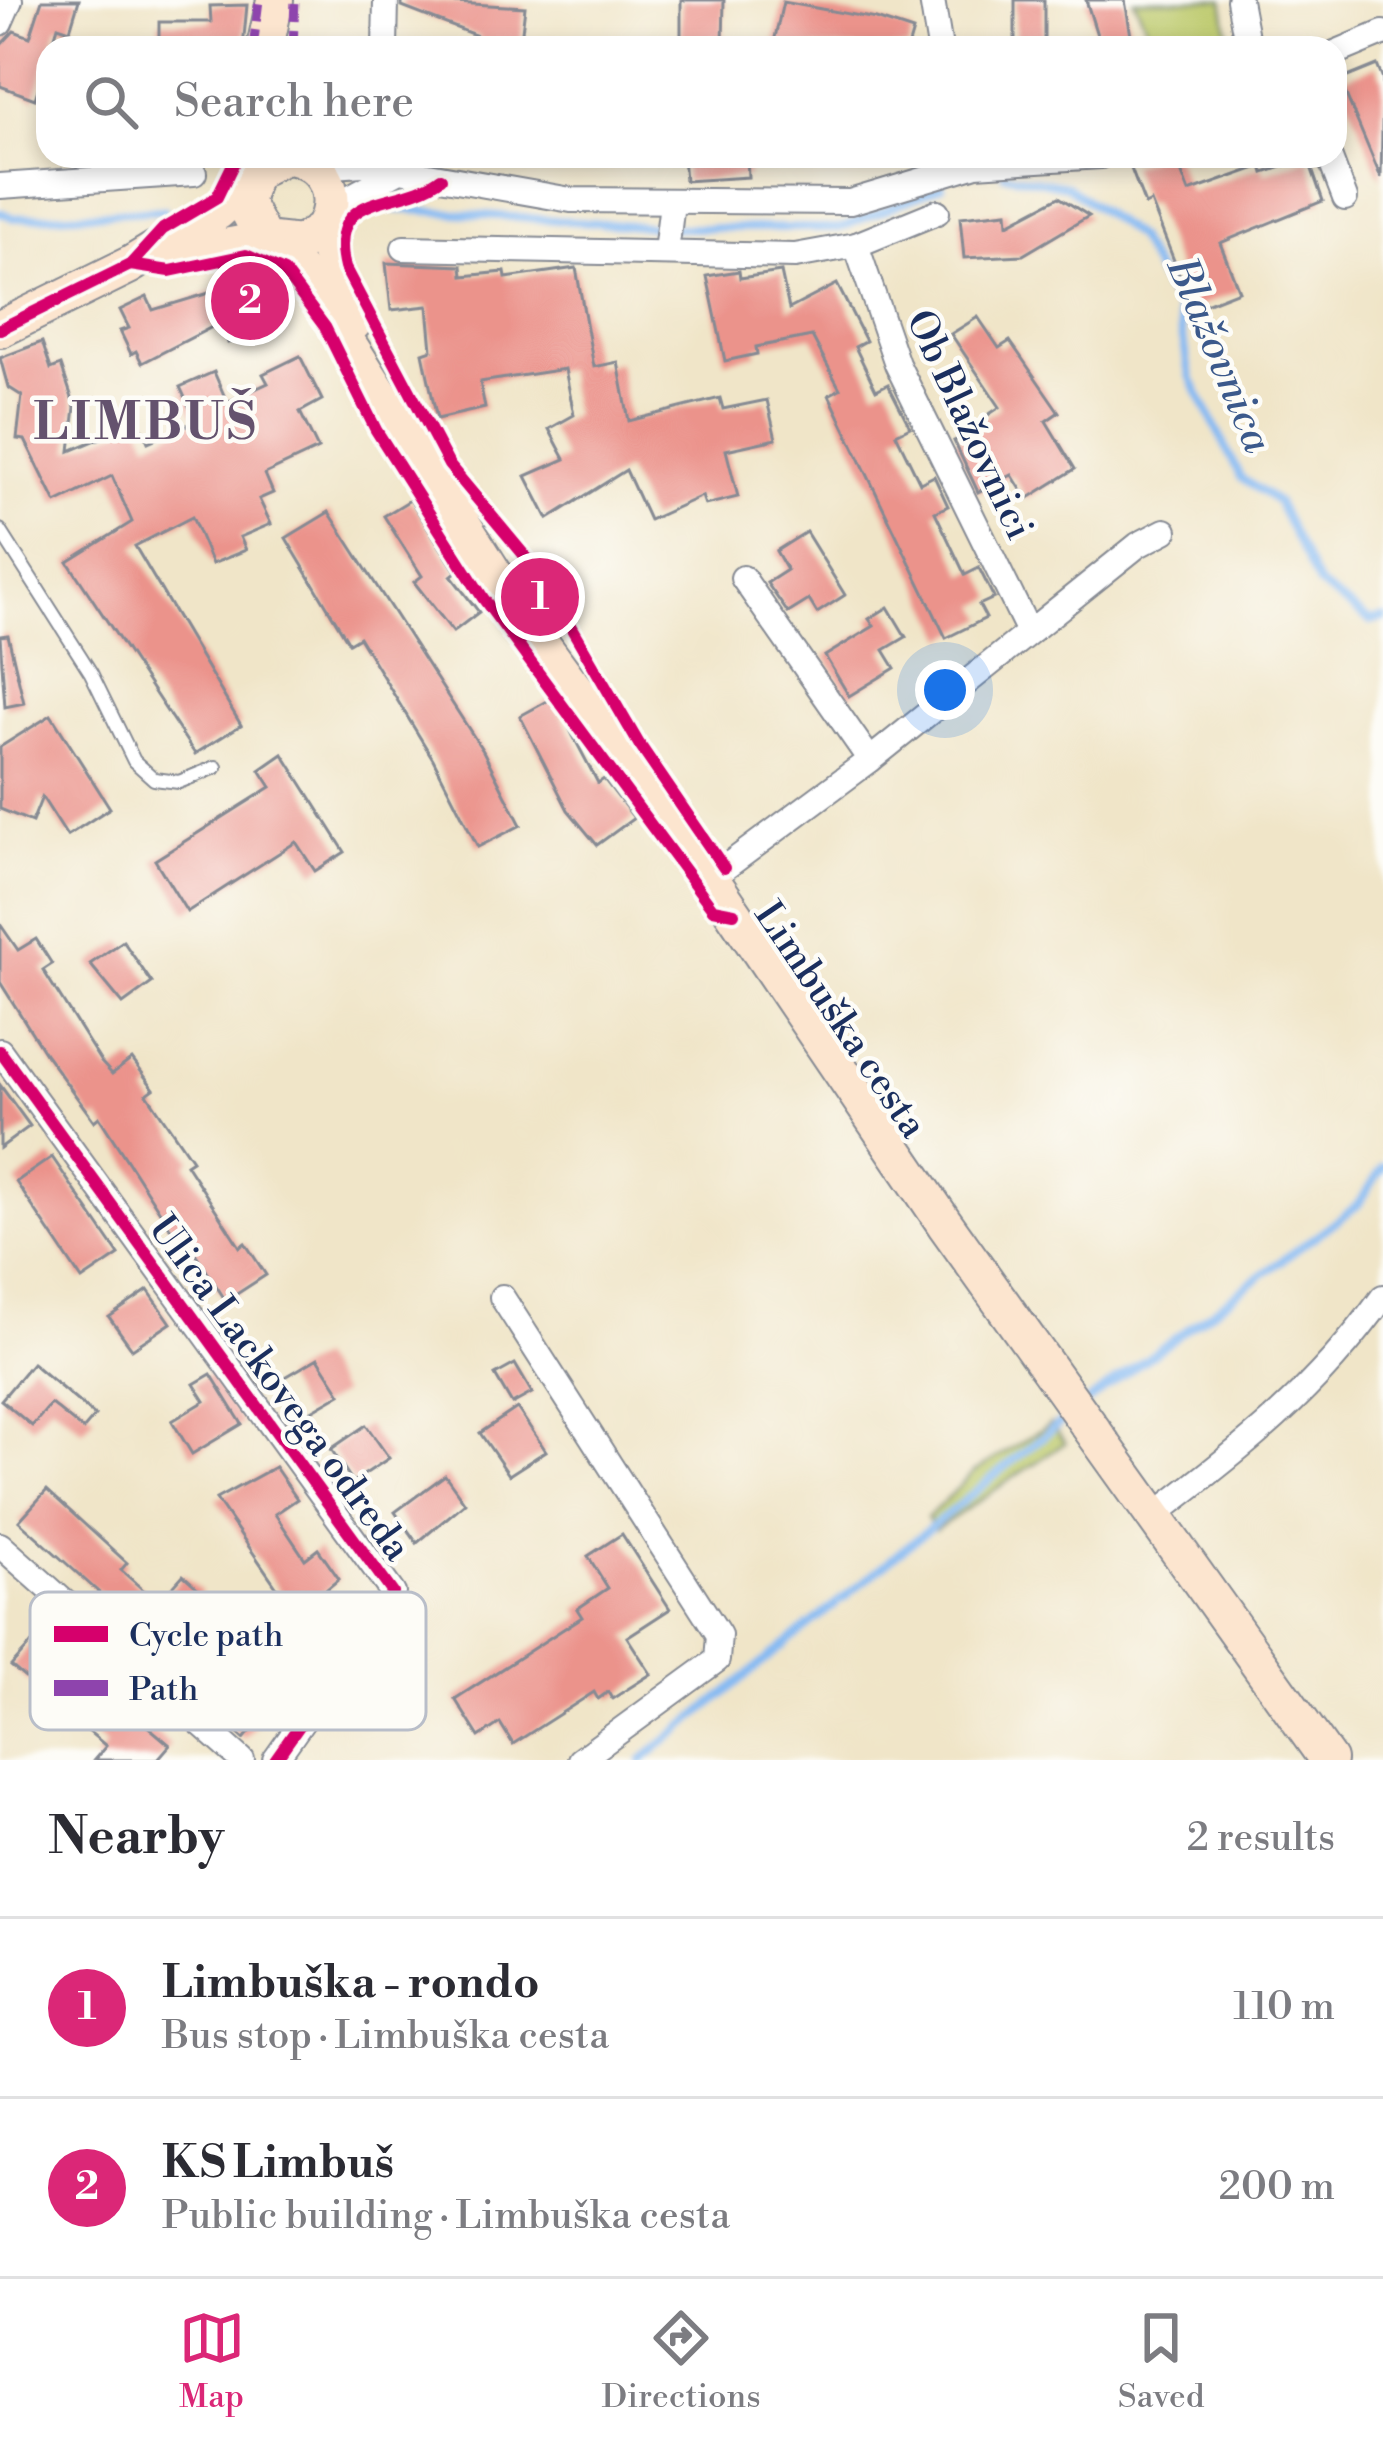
<!DOCTYPE html>
<meta charset="utf-8">
<style>
body{margin:0;font-family:"Libre Bodoni",serif;background:#f2f2f3;color:#2b2b33}
.you{position:absolute;left:945px;top:690px;width:42px;height:42px;margin:-30px;border:9px solid #fff;border-radius:50%;background:#1a73e8;box-shadow:0 0 0 18px #1a73e833}
.badge{display:grid;place-items:center;width:78px;height:78px;border-radius:50%;background:#db2777;color:#fff;font-size:39px;font-weight:700}
.pin{position:absolute;translate:-50% -50%;border:6px solid #fff;box-shadow:0 3px 12px #0006}
.list{margin:0;padding:0;list-style:none}
h2{display:flex;justify-content:space-between;align-items:center;height:156px;margin:0;padding:0 48px;font-size:51px}
h2 small{font-size:39px;font-weight:400;color:#7c7c81}
.list li{display:grid;grid-template-columns:78px 1fr auto;gap:36px;align-items:center;box-sizing:border-box;height:180px;padding:0 48px;border-top:3px solid #e1e1e2}
.list b{display:block;font-size:45px;white-space:nowrap}
.list p{margin:0;font-size:39px;white-space:nowrap;color:#7c7c81}
.list em{font-size:39px;font-style:normal;color:#7c7c81}
.icon{flex:none;width:66px;height:66px;fill:none;stroke:currentColor;stroke-width:2;stroke-linecap:round;stroke-linejoin:round}
.map{position:relative;flex:none;width:1383px;height:1760px;overflow:hidden}
.search{position:absolute;background:#fff;box-shadow:0 6px 18px #0003;left:36px;right:36px;top:36px;height:132px;display:flex;align-items:center;gap:30px;box-sizing:border-box;padding:0 42px;border-radius:36px;color:#7c7c81;font-size:45px}
.sheet{height:516px;background:#fff}
nav{display:flex;justify-content:space-around;align-items:center;box-sizing:border-box;height:168px;border-top:3px solid #e1e1e2;background:#fff;font-size:33px;color:#7c7c81}
nav a{display:grid;justify-items:center;gap:6px}
nav .on{color:#db2777}
.map>svg:first-child{display:block}
.green{fill:#bcc96a;stroke:#6c7c64;stroke-width:3}
.lines{fill:none;stroke-linecap:round;stroke-linejoin:round}
.stream{stroke:#85baf3;stroke-width:8}
.building{fill:#eb938b}
.lane-casing{stroke:#868a93;stroke-width:16}
.street-casing{stroke:#868a93;stroke-width:28}
.secondary-casing{stroke:#868a93;stroke-width:40}
.lane{stroke:#fff;stroke-width:12}
.street{stroke:#fff;stroke-width:24}
.secondary{stroke:#fce5cf;stroke-width:36}
.quiet{stroke:#8e44ad;stroke-width:9;stroke-dasharray:18 9;stroke-linecap:butt}
.cycleway-casing{stroke:#fdfcf7;stroke-width:20}
.cycleway{stroke:#d6006c;stroke-width:12}
.labels{text-anchor:middle;stroke-width:9;stroke-linejoin:round;paint-order:stroke}
.street-label{font-size:39px;fill:#1b2f5e;stroke:#fdfcf7}
.water-label{font-size:42px;font-style:italic;fill:#3b598b;stroke:#fdfcf7}
.district-label{font-size:51px;font-weight:bold;letter-spacing:3px;fill:#64526e;stroke:#fdfcf7}
.key{fill:#fdfcf7;stroke:#b9bec9;stroke-width:3}
.key-label{font-size:33px;fill:#1b2f5e}
</style>
<div class="map">
<svg width="1383" height="1760" viewBox="0 0 1383 1760">
<rect width="100%" height="100%" fill="#fdfcf7"/>
<filter id="ink" filterUnits="userSpaceOnUse"><feTurbulence type="fractalNoise" baseFrequency=".00833" numOctaves="2"/><feDisplacementMap in="SourceGraphic" scale="24" xChannelSelector="R" yChannelSelector="G"/><feConvolveMatrix kernelMatrix="1 2 1 2 8 2 1 2 1" color-interpolation-filters="sRGB"/></filter>
<filter id="wash" filterUnits="userSpaceOnUse"><feTurbulence type="fractalNoise" baseFrequency=".004" numOctaves="4" result="noise"/><feDisplacementMap in="SourceGraphic" scale="48" xChannelSelector="R" yChannelSelector="G"/><feGaussianBlur stdDeviation="2.7" result="paint"/><feColorMatrix in="noise" values="0 0 0 0 0 0 0 0 0 0 0 0 0 0 0 0 0 1.4 0 .05"/><feComposite in="paint" operator="in"/></filter>
<g filter="url(#wash)">
<rect width="100%" height="100%" fill="#f0e5c8"/>
<g class="green">
<path d="M 1134,0 L 1223,0 L 1231,48 L 1157,48 Z"/>
<path d="M 1051,1424 L 1065,1443 L 935,1530 L 927,1518 L 974,1472 Z"/>
</g>
<g class="lines">
<g class="stream">
<path d="M 1004,174 L 1067,186 L 1136,237 L 1177,308 L 1190,376 L 1241,478 L 1277,502 L 1319,585 L 1370,621 L 1383,618"/>
<path d="M 395,209 L 674,228 L 840,228 L 942,186"/>
<path d="M 0,212 L 14,218 L 164,210"/>
<path d="M 1087,1402 L 1358,1205 L 1383,1167"/>
<path d="M 642,1760 L 1070,1415"/>
</g>
</g>
<g id="blocks">
<g class="building">
<path d="M 42,0 L 79,0 L 70,30 L 58,26 L 35,99 L 0,86 L 0,46 L 14,31 L 30,37 Z"/>
<path d="M 402,0 L 525,7 L 520,48 L 478,48 L 480,37 L 402,7 Z"/>
<path d="M 681,0 L 724,0 L 723,44 L 681,43 Z"/>
<rect x="1015" y="0" width="29" height="48"/>
<path d="M 1086,0 L 1125,0 L 1133,48 L 1101,48 Z"/>
<path d="M 783,2 L 876,19 L 913,31 L 908,48 L 801,48 L 774,42 Z"/>
<path d="M 247,5 L 243,48 L 159,48 L 159,22 L 211,22 L 210,6 Z"/>
<path d="M 1377,65 L 1383,80 L 1381,178 L 1340,80 Z"/>
<path d="M 683,156 L 747,156 L 748,177 L 685,181 Z"/>
<path d="M 1156,156 L 1175,156 L 1189,192 L 1262,166 L 1264,173 L 1308,158 L 1323,201 L 1220,243 L 1239,291 L 1193,309 L 1151,202 L 1145,205 L 1130,166 Z"/>
<path d="M 1059,197 L 1089,216 L 1023,255 L 964,258 L 960,217 L 1007,212 L 1008,224 Z"/>
<path d="M 386,263 L 462,266 L 463,276 L 505,272 L 506,278 L 576,268 L 594,367 L 618,362 L 629,421 L 720,398 L 723,409 L 767,400 L 776,439 L 726,450 L 738,497 L 705,505 L 702,496 L 649,520 L 626,470 L 548,519 L 526,476 L 565,459 L 549,429 L 574,415 L 565,369 L 480,382 L 485,408 L 437,419 L 423,353 L 432,350 L 428,306 L 391,310 Z"/>
<path d="M 739,271 L 740,278 L 781,272 L 789,309 L 837,284 L 866,341 L 855,347 L 876,390 L 888,384 L 910,427 L 896,434 L 920,483 L 934,476 L 948,506 L 935,512 L 965,575 L 979,568 L 994,598 L 979,605 L 986,618 L 946,638 L 829,395 L 840,389 L 812,336 L 756,347 L 757,354 L 725,361 L 707,276 Z"/>
<path d="M 272,274 L 287,313 L 263,319 L 266,333 L 228,343 L 222,322 L 142,363 L 136,351 L 131,354 L 120,331 L 129,328 L 120,310 L 147,297 L 153,310 Z"/>
<path d="M 978,317 L 999,348 L 1010,341 L 1059,412 L 1046,421 L 1075,469 L 1027,499 L 1012,475 L 978,492 L 954,441 L 987,426 L 982,419 L 1000,407 L 951,334 Z"/>
<path d="M 42,342 L 51,369 L 61,365 L 75,407 L 70,451 L 139,422 L 148,442 L 196,421 L 180,387 L 214,372 L 227,402 L 268,383 L 263,374 L 300,356 L 322,400 L 300,412 L 318,449 L 265,474 L 273,493 L 259,499 L 271,524 L 240,537 L 246,550 L 212,564 L 192,517 L 135,546 L 241,725 L 195,754 L 68,562 L 132,522 L 112,476 L 56,503 L 25,440 L 17,439 L 22,396 L 8,387 L 0,358 Z"/>
<path d="M 410,500 L 456,572 L 451,576 L 479,612 L 453,632 L 414,582 L 422,576 L 384,516 Z"/>
<path d="M 329,512 L 483,751 L 521,825 L 478,847 L 433,759 L 359,637 L 349,643 L 286,538 Z"/>
<path d="M 806,532 L 845,595 L 817,613 L 809,600 L 788,613 L 767,583 L 787,570 L 776,551 Z"/>
<path d="M 888,607 L 906,637 L 884,650 L 895,668 L 849,696 L 825,656 L 874,626 L 869,619 Z"/>
<path d="M 8,635 L 24,703 L 5,707 L 0,636 Z"/>
<path d="M 553,698 L 598,783 L 604,779 L 634,818 L 597,845 L 568,810 L 520,716 Z"/>
<path d="M 51,715 L 110,808 L 67,836 L 42,797 L 32,822 L 0,809 L 0,747 Z"/>
<path d="M 283,754 L 345,852 L 315,871 L 296,842 L 187,912 L 155,860 L 271,787 L 260,770 Z"/>
<path d="M 0,924 L 18,950 L 36,939 L 52,964 L 43,970 L 101,1062 L 112,1074 L 132,1059 L 154,1089 L 147,1094 L 192,1160 L 186,1164 L 240,1247 L 245,1243 L 266,1275 L 226,1301 L 188,1242 L 182,1246 L 99,1117 L 94,1121 L 46,1055 L 0,982 Z"/>
<path d="M 123,941 L 152,983 L 123,1004 L 90,964 Z"/>
<path d="M 0,1085 L 30,1126 L 0,1148 Z"/>
<path d="M 52,1157 L 119,1255 L 82,1280 L 16,1182 Z"/>
<path d="M 148,1290 L 171,1323 L 132,1349 L 109,1317 Z"/>
<path d="M 318,1358 L 341,1394 L 303,1416 L 282,1379 Z"/>
<path d="M 32,1363 L 95,1416 L 83,1430 L 51,1404 L 32,1426 L 1,1400 Z"/>
<path d="M 515,1364 L 532,1393 L 512,1404 L 495,1375 Z"/>
<path d="M 211,1374 L 242,1424 L 192,1454 L 172,1421 L 205,1401 L 194,1384 Z"/>
<path d="M 517,1408 L 546,1451 L 509,1475 L 480,1433 Z"/>
<path d="M 366,1425 L 389,1458 L 353,1482 L 331,1449 Z"/>
<path d="M 275,1467 L 297,1499 L 275,1514 L 305,1559 L 318,1549 L 339,1579 L 296,1615 L 216,1499 Z"/>
<path d="M 445,1475 L 465,1503 L 417,1543 L 395,1512 Z"/>
<path d="M 47,1490 L 127,1563 L 121,1570 L 158,1603 L 183,1575 L 202,1592 L 176,1620 L 247,1682 L 269,1655 L 296,1678 L 244,1739 L 95,1607 L 104,1597 L 19,1521 Z"/>
<path d="M 622,1534 L 670,1609 L 627,1637 L 651,1674 L 612,1699 L 608,1692 L 598,1699 L 594,1692 L 513,1744 L 500,1723 L 479,1737 L 455,1699 L 582,1617 L 577,1609 L 608,1588 L 588,1556 Z"/>
<path d="M 39,1635 L 170,1745 L 157,1760 L 94,1760 L 106,1746 L 11,1666 Z"/>
</g>
</g>
</g>
<g filter="url(#ink)">
<use href="#blocks" fill-opacity="0" stroke="#868a93" stroke-width="3"/>
<g class="lines">
<g class="lane-casing">
<path id="lane" d="M 0,530 L 91,673 L 134,761 L 154,779 L 179,782 L 216,767"/>
</g>
<g class="street-casing">
<g id="street">
<path d="M 932,0 L 940,48"/>
<path d="M 1239,0 L 1248,48"/>
<path d="M 0,23 L 10,0"/>
<path d="M 385,48 L 386,0"/>
<path d="M 1335,53 L 1383,33"/>
<path d="M 1329,156 L 1345,198"/>
<path d="M 316,167 L 379,163 L 400,170 L 399,164"/>
<path d="M 0,186 L 194,173"/>
<path d="M 333,206 L 400,170 L 571,200 L 850,202 L 976,164 L 1101,156"/>
<path d="M 856,245 L 897,364 L 1028,630"/>
<path d="M 404,248 L 795,256 L 856,245 L 937,212"/>
<path d="M 666,252 L 672,203"/>
<path d="M 743,578 L 870,760"/>
<path d="M 711,878 L 870,760 L 1138,545 L 1165,531"/>
<path d="M 0,1051 L 393,1593 L 275,1760"/>
<path d="M 502,1297 L 719,1635 L 717,1660 L 580,1760"/>
<path d="M 1152,1517 C 1243,1448 1316,1391 1383,1297"/>
<path d="M 0,1545 L 242,1760"/>
</g>
</g>
<g class="secondary-casing">
<g id="secondary">
<path d="M 265,48 L 275,0"/>
<path d="M 285,156 L 254,171 L 244,202 L 264,240 L 300,244 L 322,230 C 341,198 327,163 289,156"/>
<path d="M 322,230 L 353,323"/>
<path d="M 277,245 L 312,287 L 520,615 L 668,816 L 945,1224 L 1328,1760"/>
<path d="M 163,258 L 264,240"/>
<path d="M 0,329 L 130,265 L 217,212 L 244,188"/>
</g>
</g>
<use href="#lane" class="lane"/>
<use href="#street" class="street"/>
<use href="#secondary" class="secondary"/>
<g class="quiet">
<path d="M 253,48 L 259,0"/>
<path d="M 293,48 L 295,0"/>
</g>
<g class="cycleway-casing">
<g id="cycleway">
<path d="M 441,178 C 400,210 326,187 345,268 L 449,465 L 540,574 L 639,744 L 724,868"/>
<path d="M 130,265 L 170,271 L 246,255 L 284,272 L 325,327 L 376,430 L 483,598 L 713,909 L 734,913"/>
<path d="M 0,329 L 130,265 L 163,229 L 217,197 L 237,156"/>
<path d="M 0,1051 L 393,1593 L 275,1760"/>
</g>
</g>
<use href="#cycleway" class="cycleway"/>
</g>
</g>
<g class="labels">
<g class="street-label">
<text transform="translate(971 424) rotate(65)" y="14">Ob Blažovnici</text>
<text transform="translate(842 1019) rotate(56)" y="14">Limbuška cesta</text>
<text transform="translate(281 1387) rotate(54)" y="14">Ulica Lackovega odreda</text>
</g>
<g class="water-label">
<text transform="translate(1221 354) rotate(67)" y="15">Blažovnica</text>
</g>
<g class="district-label">
<text x="146" y="439">LIMBUŠ</text>
</g>
</g>
<rect x="30" y="1592" width="396" height="138" rx="18" class="key"/>
<rect x="54" y="1626" width="54" height="16" fill="#d6006c"/>
<rect x="54" y="1680" width="54" height="16" fill="#8e44ad"/>
<g class="key-label">
<text x="129" y="1646">Cycle path</text>
<text x="129" y="1700">Path</text>
</g>
</svg>
<div class="you"></div>
<div class="pin badge" style="left:540px;top:597px">1</div>
<div class="pin badge" style="left:250px;top:301px">2</div>
<div class="search"><svg class="icon" aria-label="search" viewBox="0 0 24 24"><circle cx="10" cy="10" r="6"/><path d="M15 15l6 6"/></svg>Search here</div>
</div>
<section class="sheet">
<h2>Nearby<small>2 results</small></h2>
<ul class="list">
<li><span class="badge">1</span><div><b>Limbuška - rondo</b><p>Bus stop · Limbuška cesta</p></div><em>110 m</em></li>
<li><span class="badge">2</span><div><b>KS Limbuš</b><p>Public building · Limbuška cesta</p></div><em>200 m</em></li>
</ul>
</section>
<nav>
<a class="on"><svg class="icon" aria-label="map" viewBox="0 0 24 24"><path d="M3 6l6-2 6 2 6-2v14l-6 2-6-2-6 2zM9 4v14M15 6v14"/></svg>Map</a>
<a><svg class="icon" aria-label="directions" viewBox="0 0 24 24"><path d="M12 3l9 9-9 9-9-9zM9 14v-3h6M13 9l2 2-2 2"/></svg>Directions</a>
<a><svg class="icon" aria-label="saved" viewBox="0 0 24 24"><path d="M7 4h10v16l-5-4-5 4z"/></svg>Saved</a>
</nav>
